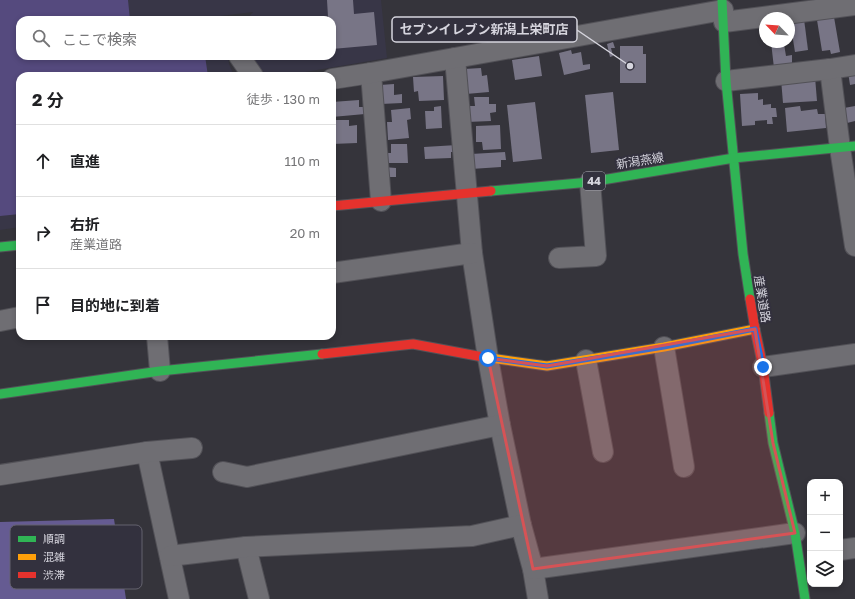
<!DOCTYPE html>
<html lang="ja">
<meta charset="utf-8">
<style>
body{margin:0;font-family:"Golos Text","Noto Sans JP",sans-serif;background:#f6f6f6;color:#202124}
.controls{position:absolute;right:12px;bottom:12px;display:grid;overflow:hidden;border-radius:8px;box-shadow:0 2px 6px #0003}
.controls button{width:36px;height:36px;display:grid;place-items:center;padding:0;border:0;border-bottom:1px solid #e0e0e0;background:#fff;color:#202124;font:20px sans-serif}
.compass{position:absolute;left:759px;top:12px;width:36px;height:36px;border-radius:50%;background:#fff;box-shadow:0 2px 6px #0003;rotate:295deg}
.stop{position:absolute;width:12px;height:12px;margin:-9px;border:3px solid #1a73e8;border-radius:50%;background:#fff}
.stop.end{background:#1a73e8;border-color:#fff;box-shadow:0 1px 4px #0008}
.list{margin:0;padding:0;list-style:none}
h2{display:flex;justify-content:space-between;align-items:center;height:52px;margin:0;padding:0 16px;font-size:17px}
h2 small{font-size:13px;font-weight:400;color:#757577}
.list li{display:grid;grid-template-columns:26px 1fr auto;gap:12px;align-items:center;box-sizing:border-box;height:72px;padding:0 16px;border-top:1px solid #e0e0e0}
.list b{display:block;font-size:15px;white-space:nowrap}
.list p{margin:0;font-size:13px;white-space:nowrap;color:#757577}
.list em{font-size:13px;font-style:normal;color:#757577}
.icon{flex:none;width:22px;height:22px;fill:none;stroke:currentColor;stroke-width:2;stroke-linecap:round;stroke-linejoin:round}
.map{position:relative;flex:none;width:855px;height:599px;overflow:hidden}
.search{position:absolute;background:#fff;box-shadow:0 2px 6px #0003;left:16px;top:16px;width:320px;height:44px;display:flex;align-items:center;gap:10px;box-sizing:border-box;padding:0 14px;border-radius:12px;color:#757577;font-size:15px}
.panel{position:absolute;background:#fff;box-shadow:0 2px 6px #0003;left:16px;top:72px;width:320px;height:268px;border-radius:12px}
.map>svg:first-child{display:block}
.built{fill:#383647}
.green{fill:#554a7e}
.forest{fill:#655b92}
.building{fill:#787586}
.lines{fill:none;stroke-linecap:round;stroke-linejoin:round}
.street-casing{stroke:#525157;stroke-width:22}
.fast-casing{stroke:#525157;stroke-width:11}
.slow-casing{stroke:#525157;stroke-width:11}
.jam-casing{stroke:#525157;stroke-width:11}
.street{stroke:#6f6e73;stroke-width:20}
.fast{stroke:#30b455;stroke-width:9}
.slow{stroke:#ff9f0a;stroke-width:9}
.jam{stroke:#e5322d;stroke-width:9}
.route{stroke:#1a73e8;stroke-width:5}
.marked{fill:#d65356;fill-opacity:0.2;stroke:#d65356;stroke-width:3;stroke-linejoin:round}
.labels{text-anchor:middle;stroke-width:4;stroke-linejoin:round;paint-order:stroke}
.shield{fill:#33313e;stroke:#a5a4ae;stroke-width:1}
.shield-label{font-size:11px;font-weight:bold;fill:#d6d5de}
.street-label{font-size:12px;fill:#d6d5de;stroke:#33313e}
.key{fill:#33313e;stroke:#64626e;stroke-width:1}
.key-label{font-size:11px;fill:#d6d5de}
.leader{fill:none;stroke:#d6d5de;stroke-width:1.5}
.callout-dot{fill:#d6d5de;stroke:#33313e;stroke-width:1.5}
.callout{fill:#33313e;stroke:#d6d5de;stroke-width:1.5}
.callout-label{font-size:13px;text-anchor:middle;font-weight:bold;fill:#d6d5de}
</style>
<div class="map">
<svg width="855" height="599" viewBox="0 0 855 599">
<rect width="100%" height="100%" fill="#35343b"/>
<path class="built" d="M 0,0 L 381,0 L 387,58 L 282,76 L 273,75 L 262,73 L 251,56 L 332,56 L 332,20 L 246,20 L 253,12 L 212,17 L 216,20 L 20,20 L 20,56 L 228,56 L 229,64 L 234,76 L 20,76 L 20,227 L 0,230 Z"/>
<path class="green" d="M 0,0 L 128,0 L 130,20 L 20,20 L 20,56 L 205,56 L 208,76 L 20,76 L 20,214 L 0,216 Z"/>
<path class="forest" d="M 114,519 L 126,599 L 0,599 L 0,522 Z"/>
<g class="building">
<path d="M 327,0 L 353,0 L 354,14 L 374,12 L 377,45 L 332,49 L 332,20 L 324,20 L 324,18 L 328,17 Z"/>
<path d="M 834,17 L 840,52 L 831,54 L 830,50 L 822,51 L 817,20 Z"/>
<path d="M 804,19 L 808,50 L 795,52 L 790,21 Z"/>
<path d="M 613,42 L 615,48 L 611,48 L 613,56 L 610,57 L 607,44 Z"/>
<path d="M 771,42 L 789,42 L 789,43 L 784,44 L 786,56 L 792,55 L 792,66 L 774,68 Z"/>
<path d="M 620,46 L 643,46 L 643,54 L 646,54 L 646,83 L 620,83 Z"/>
<path d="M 571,50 L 572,54 L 581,52 L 583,65 L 590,64 L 590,69 L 564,75 L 559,53 Z"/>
<path d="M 539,56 L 542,76 L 515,80 L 512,60 Z"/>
<path d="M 481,68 L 482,76 L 487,75 L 489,92 L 466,94 L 464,69 Z"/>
<path d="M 855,71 L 855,84 L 850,85 L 848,72 Z"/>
<path d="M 443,76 L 444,100 L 419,101 L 418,91 L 414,92 L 413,77 Z"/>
<path d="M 815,77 L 817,101 L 783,103 L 781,79 Z"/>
<path d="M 394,84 L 394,95 L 402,94 L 402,103 L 381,104 L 380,85 Z"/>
<path d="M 613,92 L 619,150 L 591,153 L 585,95 Z"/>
<path d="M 758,93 L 758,100 L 763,99 L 763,105 L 771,104 L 771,108 L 776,108 L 777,117 L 772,117 L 773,124 L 767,124 L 767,120 L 755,121 L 755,125 L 742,126 L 740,94 Z"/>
<path d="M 474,97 L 489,97 L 489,104 L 496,104 L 496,112 L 490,113 L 491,121 L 467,122 L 467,106 L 475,106 Z"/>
<path d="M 359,100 L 359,107 L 364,107 L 365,114 L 332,117 L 332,102 Z"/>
<path d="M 535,102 L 542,159 L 513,162 L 507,105 Z"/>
<path d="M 441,106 L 442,128 L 426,129 L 425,111 L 434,111 L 434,107 Z"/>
<path d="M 800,106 L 801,111 L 817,109 L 818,114 L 825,114 L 826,128 L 787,132 L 785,108 Z"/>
<path d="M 855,106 L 855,121 L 847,123 L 844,108 Z"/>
<path d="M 410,108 L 411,119 L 407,120 L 409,138 L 388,140 L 387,122 L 392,122 L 391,110 Z"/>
<path d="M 332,120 L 349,120 L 349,126 L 357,125 L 357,143 L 332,144 Z"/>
<path d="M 500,125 L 501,149 L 483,150 L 482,142 L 476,142 L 476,126 Z"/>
<path d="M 391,144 L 407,144 L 408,163 L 386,163 L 386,153 L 391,153 Z"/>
<path d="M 457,145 L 458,152 L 451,152 L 451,158 L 425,159 L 424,147 Z"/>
<path d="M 505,152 L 506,160 L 501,160 L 501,167 L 471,169 L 471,154 Z"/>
<path d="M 384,167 L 396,168 L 396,177 L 384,177 Z"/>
</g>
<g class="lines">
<g class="street-casing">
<g id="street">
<path d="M 724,22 L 855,5"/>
<path d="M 239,56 L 253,76"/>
<path d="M 455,58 L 472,253 L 488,358 L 500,425 L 521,525 L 533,569 L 538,599"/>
<path d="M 830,69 L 840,148 L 855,246"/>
<path d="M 371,73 L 381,201"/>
<path d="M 332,79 L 371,73 L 723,10"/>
<path d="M 726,81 L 830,69 L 855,65"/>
<path d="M 559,258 L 596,256 L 590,182"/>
<path d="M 332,273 L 472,253"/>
<path d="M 0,321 L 20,317"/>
<path d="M 157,336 L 160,371"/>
<path d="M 664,347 L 684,467"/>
<path d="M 586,360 L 603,452"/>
<path d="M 763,367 L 855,354"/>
<path d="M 147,452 L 179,599"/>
<path d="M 223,472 L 247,477 L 500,425"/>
<path d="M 0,475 L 147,452 L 192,448"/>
<path d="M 246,547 L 259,599"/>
<path d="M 840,550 L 855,548"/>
<path d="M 170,556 L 246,547 L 472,536 L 521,525"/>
<path d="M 533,569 L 795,533"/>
</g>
</g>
<g class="fast-casing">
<g id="fast">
<path d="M 722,0 L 726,81 L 743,254 L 750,299"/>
<path d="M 491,191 L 590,182 L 734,158 L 855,146"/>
<path d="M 0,247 L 20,245"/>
<path d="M 0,394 L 160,371 L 322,354"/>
<path d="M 769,413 L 773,443 L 795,533 L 805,599"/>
</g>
</g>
<g class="slow-casing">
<path id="slow" d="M 483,357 L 547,366 L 664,347 L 755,329"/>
</g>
<g class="jam-casing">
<g id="jam">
<path d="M 332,206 L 491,191"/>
<path d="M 750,299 L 755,329 L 763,367 L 769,413"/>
<path d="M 322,354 L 413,344 L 483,357"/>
</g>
</g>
<use href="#street" class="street"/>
<use href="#fast" class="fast"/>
<use href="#slow" class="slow"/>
<use href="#jam" class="jam"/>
</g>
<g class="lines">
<path class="route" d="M 488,358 L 547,366 L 664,347 L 755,329 L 763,367"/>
</g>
<path class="marked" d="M 755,329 L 773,443 L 795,533 L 533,569 L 488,358 L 547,366 Z"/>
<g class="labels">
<rect class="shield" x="583" y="172" width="22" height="18" rx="3"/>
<g class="shield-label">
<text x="594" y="185">44</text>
</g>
<g class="street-label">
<text transform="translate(640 161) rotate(-9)" y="4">新潟燕線</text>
<text transform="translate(762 299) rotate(81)" y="4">産業道路</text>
</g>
</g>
<rect x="10" y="525" width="132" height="64" rx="6" class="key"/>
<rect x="18" y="536" width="18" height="6" fill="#30b455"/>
<rect x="18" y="554" width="18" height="6" fill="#ff9f0a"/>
<rect x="18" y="572" width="18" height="6" fill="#e5322d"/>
<g class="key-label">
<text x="43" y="543">順調</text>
<text x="43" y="561">混雑</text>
<text x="43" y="579">渋滞</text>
</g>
<path class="leader" d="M630 66L577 30"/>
<circle class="callout-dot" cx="630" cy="66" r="4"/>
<rect class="callout" x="392" y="17" width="185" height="25" rx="4"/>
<g class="callout-label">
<text x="484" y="34">セブンイレブン新潟上栄町店</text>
</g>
</svg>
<div class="controls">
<button>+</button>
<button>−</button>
<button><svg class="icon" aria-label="layers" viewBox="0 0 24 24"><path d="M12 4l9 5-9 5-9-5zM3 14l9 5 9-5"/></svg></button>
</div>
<svg class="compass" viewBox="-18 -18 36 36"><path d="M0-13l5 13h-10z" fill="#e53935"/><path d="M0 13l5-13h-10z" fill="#757577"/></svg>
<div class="stop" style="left:488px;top:358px"></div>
<div class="stop end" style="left:763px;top:367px"></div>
<div class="search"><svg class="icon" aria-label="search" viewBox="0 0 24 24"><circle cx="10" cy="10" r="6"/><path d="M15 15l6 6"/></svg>ここで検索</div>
<section class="panel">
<h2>2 分<small>徒歩 · 130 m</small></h2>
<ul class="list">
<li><svg class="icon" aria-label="ahead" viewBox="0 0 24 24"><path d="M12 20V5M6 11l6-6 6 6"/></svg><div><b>直進</b></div><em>110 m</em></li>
<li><svg class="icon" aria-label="right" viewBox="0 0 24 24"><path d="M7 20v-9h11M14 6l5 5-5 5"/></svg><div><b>右折</b><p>産業道路</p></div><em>20 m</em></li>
<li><svg class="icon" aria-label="arrive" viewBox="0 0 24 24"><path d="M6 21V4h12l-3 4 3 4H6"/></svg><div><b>目的地に到着</b></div></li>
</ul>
</section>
</div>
